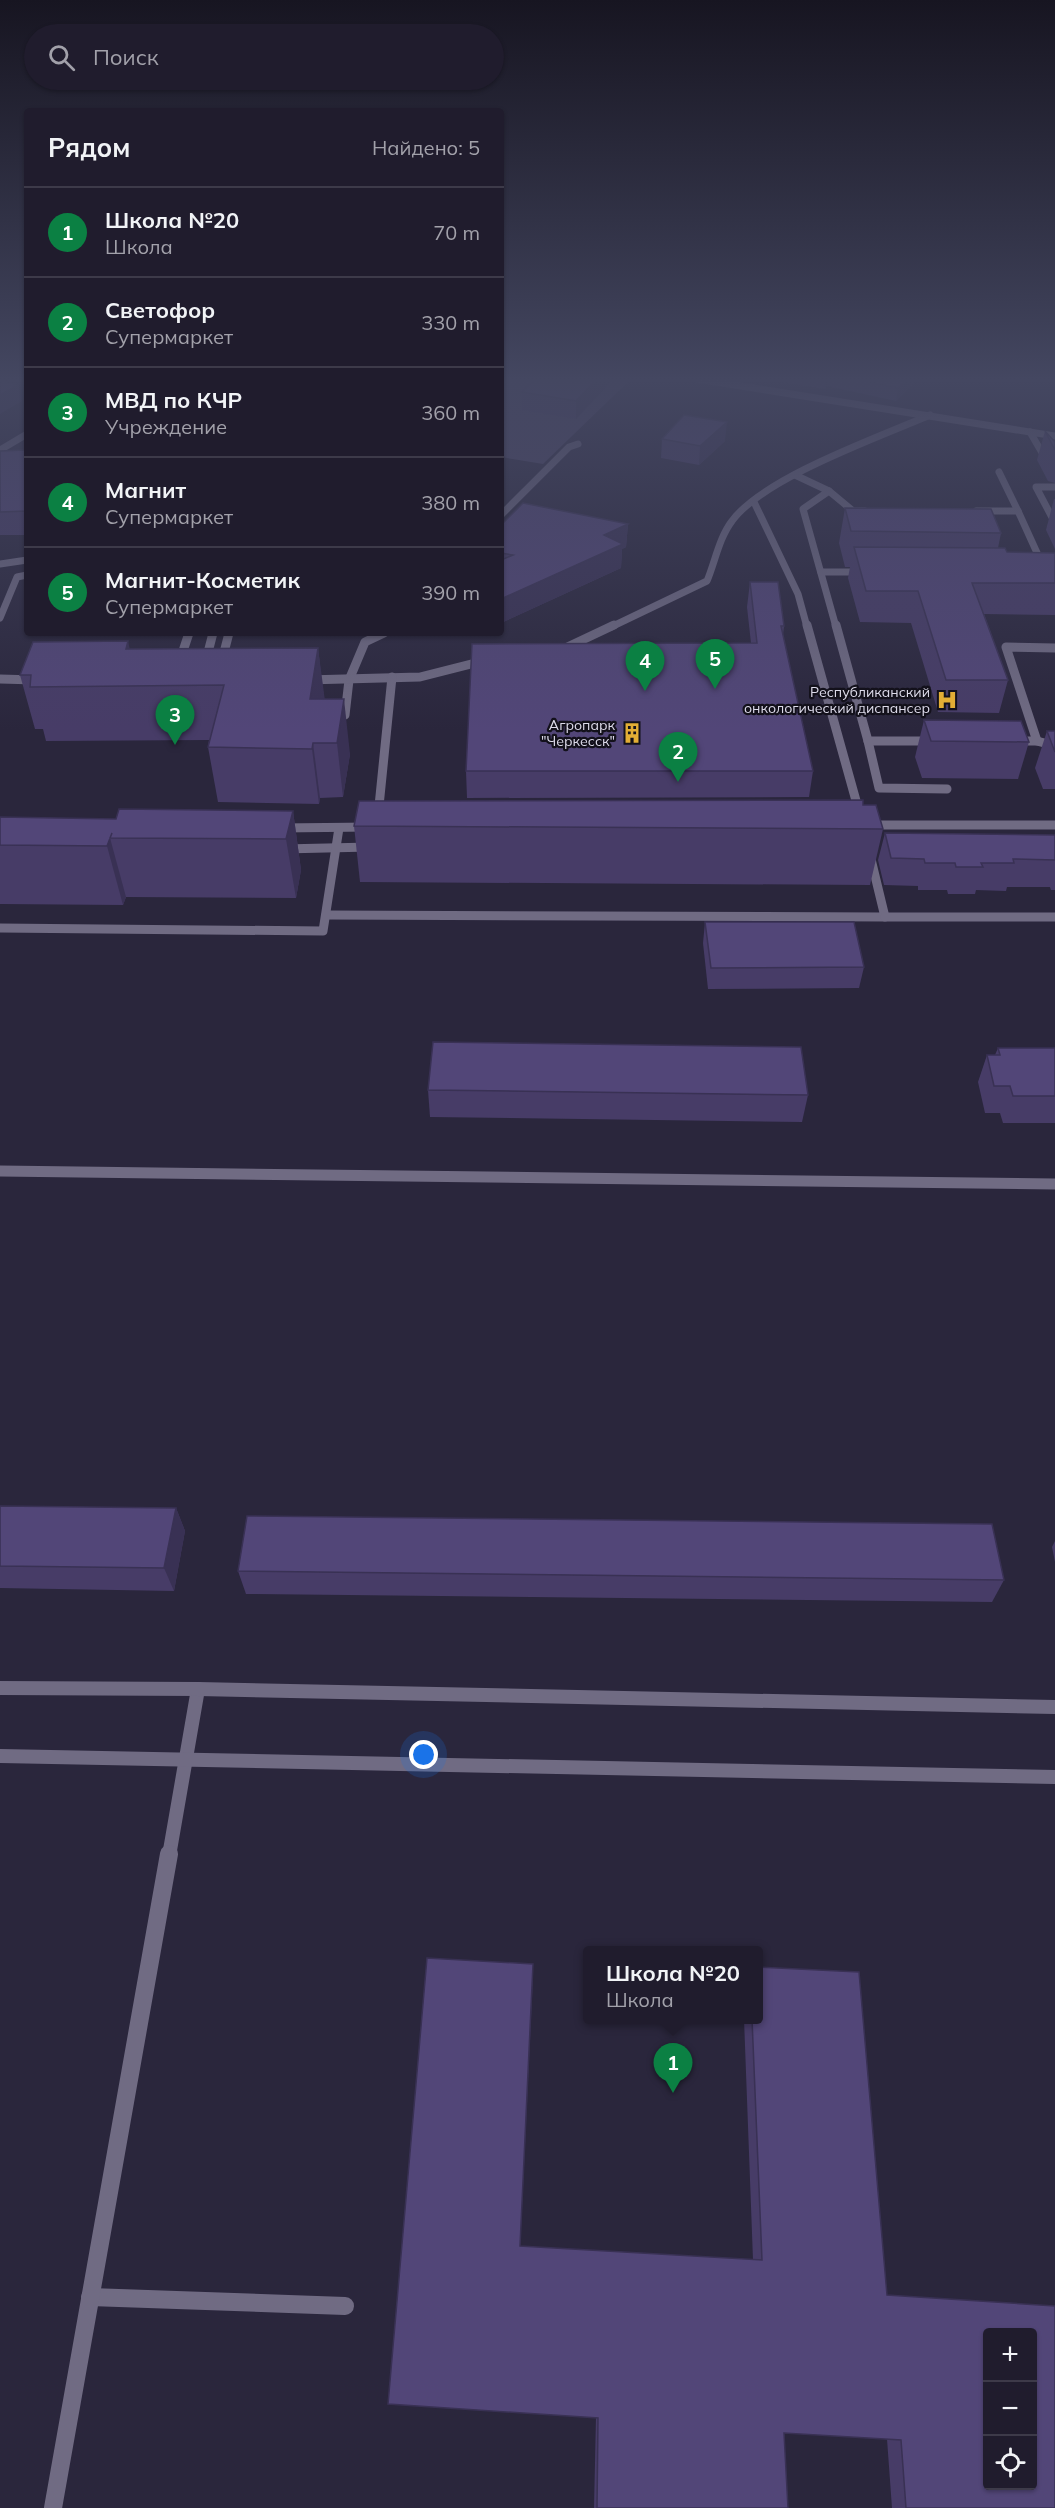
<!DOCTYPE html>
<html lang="ru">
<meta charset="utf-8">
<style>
body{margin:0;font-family:Mulish,sans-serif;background:#2d2939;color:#f1f3f6}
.controls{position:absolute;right:18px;bottom:18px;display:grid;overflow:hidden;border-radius:6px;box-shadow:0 2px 4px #0004}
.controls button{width:54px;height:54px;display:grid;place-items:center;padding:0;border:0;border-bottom:2px solid #3d3a49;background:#201c2d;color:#f1f3f6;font:30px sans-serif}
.you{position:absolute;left:424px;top:1755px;width:21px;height:21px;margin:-15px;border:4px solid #fff;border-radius:50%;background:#1a73e8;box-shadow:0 0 0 9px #1a73e833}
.badge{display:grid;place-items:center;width:39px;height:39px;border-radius:50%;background:#0b8043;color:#fff;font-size:20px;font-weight:700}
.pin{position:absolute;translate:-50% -50px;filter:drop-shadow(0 2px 3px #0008)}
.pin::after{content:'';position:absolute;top:32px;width:21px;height:18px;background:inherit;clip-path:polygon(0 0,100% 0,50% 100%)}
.popup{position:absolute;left:583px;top:1946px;width:180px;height:78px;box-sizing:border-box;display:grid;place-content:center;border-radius:6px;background:#201c2d;filter:drop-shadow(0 2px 4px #0005);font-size:20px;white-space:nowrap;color:#a2a1aa}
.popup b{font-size:22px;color:#f1f3f6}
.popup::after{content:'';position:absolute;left:50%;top:100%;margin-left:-12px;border:12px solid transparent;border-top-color:#201c2d}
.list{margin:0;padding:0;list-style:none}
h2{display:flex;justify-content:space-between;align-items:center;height:78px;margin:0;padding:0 24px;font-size:26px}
h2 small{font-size:20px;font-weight:400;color:#a2a1aa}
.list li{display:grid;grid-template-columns:39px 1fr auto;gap:18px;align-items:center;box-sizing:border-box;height:90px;padding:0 24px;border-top:2px solid #3d3a49}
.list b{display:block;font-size:22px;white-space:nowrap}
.list p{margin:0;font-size:20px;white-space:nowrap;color:#a2a1aa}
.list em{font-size:20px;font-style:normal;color:#a2a1aa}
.icon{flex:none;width:33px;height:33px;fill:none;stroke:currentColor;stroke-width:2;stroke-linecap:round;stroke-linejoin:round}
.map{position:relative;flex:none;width:1055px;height:2508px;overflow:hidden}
.search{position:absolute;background:#201c2d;box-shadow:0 2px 4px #0004;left:24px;top:24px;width:480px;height:66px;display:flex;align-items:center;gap:15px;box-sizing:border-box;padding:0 21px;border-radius:33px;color:#a2a1aa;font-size:22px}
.panel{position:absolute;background:#201c2d;box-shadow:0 2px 4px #0004;left:24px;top:108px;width:480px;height:528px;border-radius:6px}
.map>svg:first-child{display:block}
.green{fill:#4d4668}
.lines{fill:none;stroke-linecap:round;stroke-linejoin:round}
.service-far2{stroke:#706b83;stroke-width:7}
.service-far1{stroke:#706b83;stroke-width:9}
.service{stroke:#706b83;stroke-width:18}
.minor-far4{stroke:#706b83;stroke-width:7}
.minor-far3{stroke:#706b83;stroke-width:9}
.minor-far2{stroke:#706b83;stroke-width:11}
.minor-far1{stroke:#706b83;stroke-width:14}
.minor{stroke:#706b83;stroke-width:18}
.tertiary{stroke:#706b83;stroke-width:14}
.wall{fill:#473c67}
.shaded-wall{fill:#393154}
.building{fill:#524678;stroke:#393154;stroke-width:1.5;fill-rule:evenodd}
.labels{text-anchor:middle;stroke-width:4.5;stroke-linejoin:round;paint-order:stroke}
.far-poi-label{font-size:14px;fill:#dddbea;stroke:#13111b;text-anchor:end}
</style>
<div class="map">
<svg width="1055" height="2508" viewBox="0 0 1055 2508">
<rect width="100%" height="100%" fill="#2a263c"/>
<path class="green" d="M 501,379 L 631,379 L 543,464 L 501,457 Z"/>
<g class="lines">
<g class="service-far2">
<path d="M 1030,432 L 1055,475"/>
<path d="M 999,472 L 1018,511"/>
<path d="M 795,475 L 829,491 L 803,509 L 836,627"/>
<path d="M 1055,487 L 1036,487 L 1055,523"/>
<path d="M 829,491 L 853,511 L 865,511"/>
<path d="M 754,502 L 798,594 L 807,627"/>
<path d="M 976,511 L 1018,511 L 1043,566"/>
<path d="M 501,515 L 569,447 L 578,444"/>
<path d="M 0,564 L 27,560"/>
<path d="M 821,572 L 865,572"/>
<path d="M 0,618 L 17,577 L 27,575"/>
</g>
<g class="service-far1">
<path d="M 807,625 L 860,815"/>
<path d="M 836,625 L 868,741 L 935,741"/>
<path d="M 179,663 L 189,633"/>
<path d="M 205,664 L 213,633"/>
<path d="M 221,664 L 229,633"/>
<path d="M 345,715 L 349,680 L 365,642 L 384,633"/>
<path d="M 868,741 L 879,788 L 947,789"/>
<path d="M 1013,741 L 1037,741 L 1055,746"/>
<path d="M 1037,741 L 1006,647 L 1055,648"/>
<path d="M 283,849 L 370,847"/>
<path d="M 326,915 L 885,917 L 870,855"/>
<path d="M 885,917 L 1055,917"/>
<path d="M 0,928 L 323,931 L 339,828"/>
</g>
<path class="service" d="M 90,2297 L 345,2306"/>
<g class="minor-far4">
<path d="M 697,379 L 1055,436"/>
<path d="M 0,450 L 27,434"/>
<path d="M 611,627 L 707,581 C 715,562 719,538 732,521 C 763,478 879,437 930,415"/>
</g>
<g class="minor-far3">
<path d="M 559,651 L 614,625"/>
<path d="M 0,679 L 36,680"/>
<path d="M 306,680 L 420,677 L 487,660"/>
<path d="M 378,816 L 392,677"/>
<path d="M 865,825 L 1055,825"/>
<path d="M 280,828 L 371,827"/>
</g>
<path class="minor-far2" d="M 0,1171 L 1055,1184"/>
<path class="minor-far1" d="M 169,1856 L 198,1689"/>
<path class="minor" d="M 53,2508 L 169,1854"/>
<g class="tertiary">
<path d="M 0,1688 L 198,1689 L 1055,1707"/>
<path d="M 0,1756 L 1055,1777"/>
</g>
</g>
<g class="wall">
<path d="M 535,379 L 610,379 L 610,383 L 576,419 L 522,410 L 522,392 Z"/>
<path d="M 763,379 L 918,379 L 896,401 L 827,386 L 825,389 Z"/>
<path d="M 1045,431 L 1055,442 L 1055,483 L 1048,481 L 1037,460 Z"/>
<path d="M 662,439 L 725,441 L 699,465 L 661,458 Z"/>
<path d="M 27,450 L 27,535 L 0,535 L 0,451 Z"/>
<path d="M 1054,499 L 1055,499 L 1055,549 L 1046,530 Z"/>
<path d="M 845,508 L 1001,533 L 998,548 L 1007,552 L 1055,553 L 1055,615 L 984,614 L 1008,680 L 999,713 L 938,712 L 911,623 L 860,622 L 848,578 L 850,567 L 845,567 L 839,543 Z"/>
<path d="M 628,524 L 626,547 L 622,549 L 621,568 L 501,623 L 501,525 Z"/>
<path d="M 750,582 L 784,626 L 783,635 L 813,771 L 809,797 L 467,798 L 466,771 L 751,643 L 747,607 Z"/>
<path d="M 318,648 L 324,699 L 350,754 L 343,797 L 320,798 L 319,804 L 218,802 L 208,747 L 209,740 L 46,741 L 43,729 L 35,729 L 20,675 L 130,649 Z"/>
<path d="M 924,720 L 1029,742 L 1018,779 L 922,778 L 915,757 Z"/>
<path d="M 1047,731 L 1055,731 L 1055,789 L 1043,789 L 1035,768 Z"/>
<path d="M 863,805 L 883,829 L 870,885 L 360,882 L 354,826 Z"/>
<path d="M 293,811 L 301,870 L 296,898 L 126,897 L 123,905 L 0,904 L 0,817 L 116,819 Z"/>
<path d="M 885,833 L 1055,835 L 1055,890 L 1051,890 L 1050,887 L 1007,887 L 1006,891 L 976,890 L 975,894 L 948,894 L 947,890 L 918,890 L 918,886 L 884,885 L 878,860 Z"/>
<path d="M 705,922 L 864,967 L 859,988 L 708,989 L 703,943 Z"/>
<path d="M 998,1048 L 1055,1048 L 1055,1123 L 1003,1123 L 1000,1113 L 985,1113 L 978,1082 L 987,1055 L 995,1055 Z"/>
<path d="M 428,1090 L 808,1095 L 802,1122 L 430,1117 Z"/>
<path d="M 0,1506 L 176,1508 L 185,1531 L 174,1591 L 0,1588 Z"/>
<path d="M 1055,1541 L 1055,1562 L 1052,1547 Z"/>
<path d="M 238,1571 L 1004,1580 L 992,1602 L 246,1594 Z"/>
<path d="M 533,1964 L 520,2246 L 753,2260 L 744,2019 L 759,2019 L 887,2295 L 1055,2508 L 892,2508 L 887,2439 L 784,2433 L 788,2508 L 594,2508 L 596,2417 L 388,2404 Z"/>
</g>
<g class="shaded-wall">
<path d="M 597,379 L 610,379 L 610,383 L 576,419 L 576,401 Z"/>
<path d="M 826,379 L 828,379 L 827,386 L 825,389 Z"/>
<path d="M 908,379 L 918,379 L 896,401 L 898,388 Z"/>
<path d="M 18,385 L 22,401 L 0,414 L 0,395 Z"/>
<path d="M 727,422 L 725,441 L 699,465 L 700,446 Z"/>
<path d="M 628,524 L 626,547 L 622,549 L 621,568 L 501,623 L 501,599 L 604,535 Z"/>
<path d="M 128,641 L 138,686 L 126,649 Z"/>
<path d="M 318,648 L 325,701 L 310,699 Z"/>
<path d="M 344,699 L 350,754 L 343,797 L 337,743 Z"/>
<path d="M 313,743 L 320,798 L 319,804 L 312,749 Z"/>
<path d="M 293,811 L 301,870 L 296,898 L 286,839 Z"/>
<path d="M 110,838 L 126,897 L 123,905 L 107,846 Z"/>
<path d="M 176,1508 L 185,1531 L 174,1591 L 164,1568 Z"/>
<path d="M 533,1964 L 533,1978 L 520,2252 L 520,2246 Z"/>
</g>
<g class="building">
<path d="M 535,379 L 597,379 L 576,401 L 522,392 Z"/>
<path d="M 855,379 L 908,379 L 898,388 Z"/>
<path d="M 0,380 L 18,385 L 0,395 Z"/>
<path d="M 684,415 L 727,422 L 700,446 L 662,439 Z"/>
<path d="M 1045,431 L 1055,442 L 1055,450 Z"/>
<path d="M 27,450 L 27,511 L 0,512 L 0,451 Z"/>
<path d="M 523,503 L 628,524 L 604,535 L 623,544 L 501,599 L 501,560 L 513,555 L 501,553 L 501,525 Z"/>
<path d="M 845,508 L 991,509 L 1001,533 L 851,531 Z"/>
<path d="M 854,547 L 1005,548 L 1007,552 L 1055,553 L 1055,583 L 972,583 L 1008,680 L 946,680 L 918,591 L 866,591 Z"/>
<path d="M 750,582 L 778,582 L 784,626 L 781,626 L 813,771 L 466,771 L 472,644 L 757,643 Z"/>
<path d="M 128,641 L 126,649 L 318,648 L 310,699 L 344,699 L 337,743 L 313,743 L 312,749 L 208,747 L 224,685 L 30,687 L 31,675 L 20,675 L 33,642 Z"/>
<path d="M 924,720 L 1021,721 L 1029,742 L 931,741 Z"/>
<path d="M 1047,731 L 1055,731 L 1055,752 Z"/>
<path d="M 863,800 L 863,805 L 876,805 L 883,829 L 354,826 L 359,801 Z"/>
<path d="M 119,809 L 293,811 L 286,839 L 110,838 L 112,833 L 107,846 L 0,845 L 0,817 L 116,819 Z"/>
<path d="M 885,833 L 1055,835 L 1055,860 L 1013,859 L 1014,863 L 981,863 L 983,867 L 956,867 L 955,863 L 925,863 L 924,859 L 891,858 Z"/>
<path d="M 705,922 L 854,922 L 864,967 L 711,968 Z"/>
<path d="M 433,1042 L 801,1047 L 808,1095 L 428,1090 Z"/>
<path d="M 998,1048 L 1055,1048 L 1055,1096 L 1013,1096 L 1010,1086 L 994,1086 L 987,1055 L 1000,1055 Z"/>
<path d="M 0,1506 L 176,1508 L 164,1568 L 0,1566 Z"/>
<path d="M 247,1516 L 992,1524 L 1004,1580 L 238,1571 Z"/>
<path d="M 427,1958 L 533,1964 L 520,2246 L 762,2260 L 752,2019 L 759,2019 L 759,1967 L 859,1972 L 887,2295 L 1055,2306 L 1055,2508 L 906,2508 L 901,2440 L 784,2433 L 788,2508 L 597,2508 L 598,2418 L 388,2404 ZM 987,2332 L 1032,2332 L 1032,2486 L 987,2486 Z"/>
</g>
<linearGradient id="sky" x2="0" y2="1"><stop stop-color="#171521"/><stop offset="0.52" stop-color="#444761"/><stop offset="1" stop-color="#444761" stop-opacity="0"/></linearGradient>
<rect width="1055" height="730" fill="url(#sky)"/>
<defs>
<g id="hospital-bare" transform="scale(1.62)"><path d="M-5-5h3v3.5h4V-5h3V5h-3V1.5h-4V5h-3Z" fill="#e3ae35" stroke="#13111b" stroke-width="2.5" paint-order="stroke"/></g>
<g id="building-bare" transform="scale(1.62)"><path d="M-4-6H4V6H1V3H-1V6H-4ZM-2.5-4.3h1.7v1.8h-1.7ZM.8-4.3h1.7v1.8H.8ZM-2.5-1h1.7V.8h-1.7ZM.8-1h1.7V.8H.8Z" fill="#e3ae35" stroke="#13111b" stroke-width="2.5" paint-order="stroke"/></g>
</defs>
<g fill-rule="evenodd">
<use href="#hospital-bare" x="947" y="700"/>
<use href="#building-bare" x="632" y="733"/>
</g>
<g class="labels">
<g class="far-poi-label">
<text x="930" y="697">Республиканский<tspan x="930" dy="16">онкологический диспансер</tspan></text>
<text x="615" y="730">Агропарк<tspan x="615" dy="16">"Черкесск"</tspan></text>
</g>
</g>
</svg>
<div class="controls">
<button>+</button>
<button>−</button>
<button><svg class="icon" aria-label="locate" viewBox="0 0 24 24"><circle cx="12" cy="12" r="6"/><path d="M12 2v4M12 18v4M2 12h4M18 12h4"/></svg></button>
</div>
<div class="you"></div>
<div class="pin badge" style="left:673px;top:2093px">1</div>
<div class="popup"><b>Школа №20</b>Школа</div>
<div class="pin badge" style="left:678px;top:782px">2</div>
<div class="pin badge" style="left:175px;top:745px">3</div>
<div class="pin badge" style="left:645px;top:691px">4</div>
<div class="pin badge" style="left:715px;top:689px">5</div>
<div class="search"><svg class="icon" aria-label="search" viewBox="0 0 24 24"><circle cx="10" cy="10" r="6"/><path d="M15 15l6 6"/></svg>Поиск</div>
<section class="panel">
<h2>Рядом<small>Найдено: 5</small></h2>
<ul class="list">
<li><span class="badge">1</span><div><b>Школа №20</b><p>Школа</p></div><em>70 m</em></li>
<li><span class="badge">2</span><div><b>Светофор</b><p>Супермаркет</p></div><em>330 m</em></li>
<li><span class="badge">3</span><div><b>МВД по КЧР</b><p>Учреждение</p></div><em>360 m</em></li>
<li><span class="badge">4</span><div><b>Магнит</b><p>Супермаркет</p></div><em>380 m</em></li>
<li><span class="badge">5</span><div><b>Магнит-Косметик</b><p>Супермаркет</p></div><em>390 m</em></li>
</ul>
</section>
</div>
